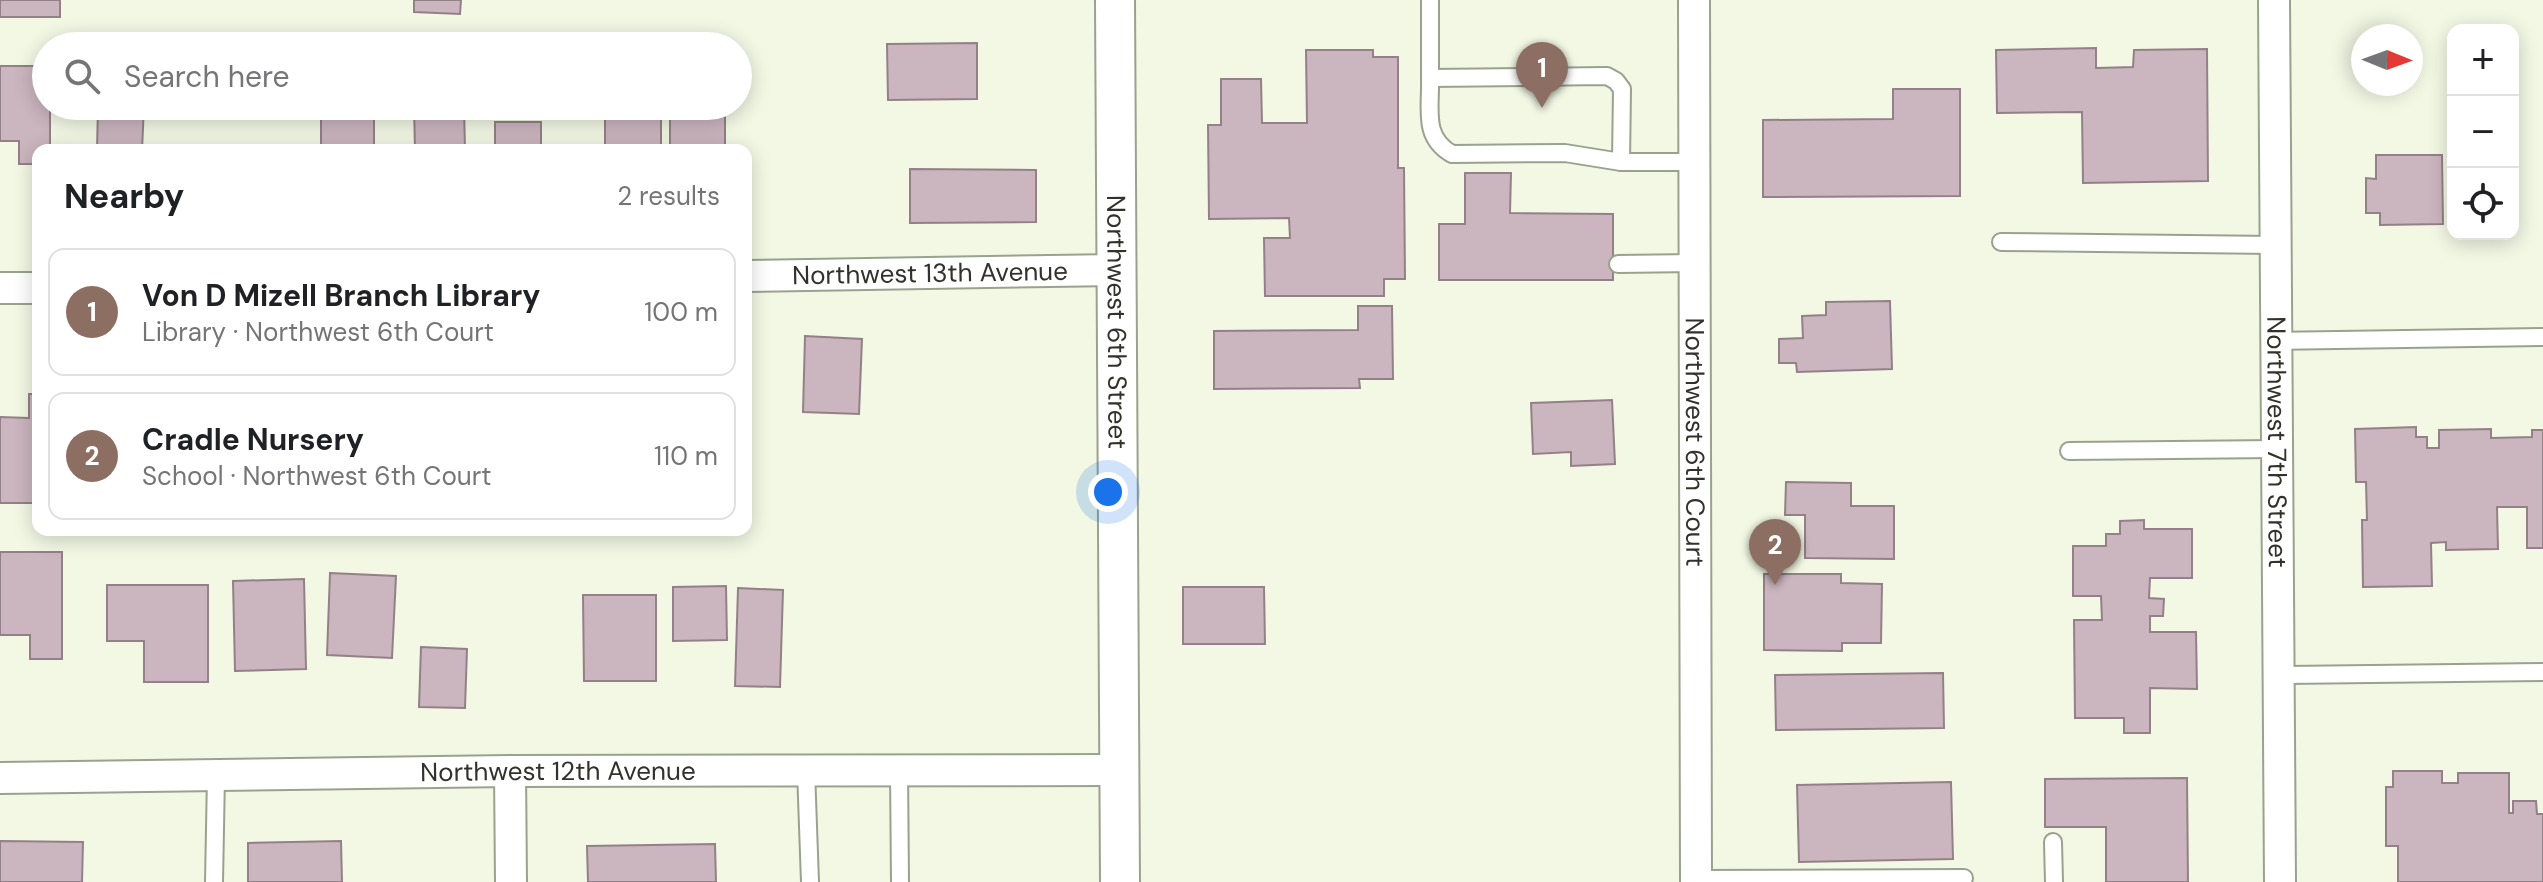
<!DOCTYPE html>
<meta charset="utf-8">
<style>
body{margin:0;font-family:"DM Sans",sans-serif;background:#f2f2f2;color:#202124}
.controls{position:absolute;right:24px;top:24px;display:grid;overflow:hidden;border-radius:16px;box-shadow:0 4px 20px #0003}
.controls button{width:72px;height:72px;display:grid;place-items:center;padding:0;border:0;border-bottom:2px solid #e0e0e0;background:#fff;color:#202124;font:40px sans-serif}
.compass{position:absolute;left:2351px;top:24px;width:72px;height:72px;border-radius:50%;background:#fff;box-shadow:0 4px 20px #0003;rotate:91deg}
.you{position:absolute;left:1108px;top:492px;width:28px;height:28px;margin:-20px;border:6px solid #fff;border-radius:50%;background:#1a73e8;box-shadow:0 0 0 12px #1a73e833}
.badge{display:grid;place-items:center;width:52px;height:52px;border-radius:50%;background:#c13d83;color:#fff;font-size:26px;font-weight:700}
.pin{position:absolute;translate:-50% -66px;filter:drop-shadow(0 2px 4px #0008)}
.pin::after{content:'';position:absolute;top:42px;width:28px;height:24px;background:inherit;clip-path:polygon(0 0,100% 0,50% 100%)}
.list{margin:0;padding:0;list-style:none}
h2{display:flex;justify-content:space-between;align-items:center;height:104px;margin:0;padding:0 32px;font-size:34px}
h2 small{font-size:26px;font-weight:400;color:#757577}
.list li{display:grid;grid-template-columns:52px 1fr auto;gap:24px;align-items:center;box-sizing:border-box;height:128px;margin:0 16px 16px;padding:0 16px;border:2px solid #e0e0e0;border-radius:16px}
.list b{display:block;font-size:30px;white-space:nowrap}
.list p{margin:0;font-size:26px;white-space:nowrap;color:#757577}
.list em{font-size:26px;font-style:normal;color:#757577}
.icon{flex:none;width:44px;height:44px;fill:none;stroke:currentColor;stroke-width:2;stroke-linecap:round;stroke-linejoin:round}
.map{position:relative;flex:none;width:2543px;height:882px;overflow:hidden}
.search{position:absolute;background:#fff;box-shadow:0 4px 20px #0003;left:32px;top:32px;width:720px;height:88px;display:flex;align-items:center;gap:20px;box-sizing:border-box;padding:0 28px;border-radius:44px;color:#757577;font-size:30px}
.panel{position:absolute;background:#fff;box-shadow:0 4px 20px #0003;left:32px;top:144px;width:720px;height:392px;border-radius:16px}
.map>svg:first-child{display:block}
.building{fill:#cbb5be;stroke:#948088;stroke-width:2}
.lines{fill:none;stroke-linecap:round;stroke-linejoin:round}
.service-casing{stroke:#9ba18f;stroke-width:20}
.minor-casing{stroke:#9ba18f;stroke-width:34}
.tertiary-casing{stroke:#9ba18f;stroke-width:42}
.service{stroke:#fff;stroke-width:16}
.minor{stroke:#fff;stroke-width:30}
.tertiary{stroke:#fff;stroke-width:38}
.labels{text-anchor:middle;stroke-width:7;stroke-linejoin:round;paint-order:stroke}
.street-label{font-size:26px;fill:#30322b;stroke:#fff}
</style>
<div class="map">
<svg width="2543" height="882" viewBox="0 0 2543 882">
<rect width="100%" height="100%" fill="#f2f8e4"/>
<g class="building">
<rect x="0" y="0" width="60" height="17"/>
<path d="M 414,0 L 461,0 L 460,14 L 414,12 Z"/>
<path d="M 977,43 L 977,99 L 888,100 L 887,44 Z"/>
<path d="M 2096,48 L 2096,68 L 2133,67 L 2134,50 L 2207,49 L 2208,181 L 2083,183 L 2082,112 L 1997,113 L 1996,50 Z"/>
<path d="M 1306,50 L 1373,50 L 1373,57 L 1398,57 L 1398,168 L 1404,168 L 1405,279 L 1384,279 L 1384,296 L 1265,296 L 1264,238 L 1290,238 L 1289,218 L 1209,219 L 1208,125 L 1221,125 L 1221,79 L 1261,79 L 1262,123 L 1307,123 Z"/>
<path d="M 0,66 L 46,66 L 46,106 L 50,106 L 50,150 L 38,150 L 38,164 L 19,164 L 19,141 L 0,141 Z"/>
<path d="M 1893,89 L 1960,89 L 1960,196 L 1763,197 L 1763,120 L 1893,119 Z"/>
<path d="M 98,106 L 144,106 L 142,150 L 97,150 Z"/>
<path d="M 321,106 L 348,106 L 348,119 L 374,119 L 374,150 L 321,150 Z"/>
<path d="M 414,106 L 464,106 L 465,150 L 415,150 Z"/>
<rect x="605" y="106" width="56" height="44"/>
<rect x="670" y="106" width="55" height="44"/>
<rect x="495" y="122" width="46" height="28"/>
<path d="M 2376,155 L 2442,155 L 2443,224 L 2380,225 L 2380,213 L 2366,213 L 2366,178 L 2376,179 Z"/>
<path d="M 910,169 L 1036,170 L 1036,222 L 910,223 Z"/>
<path d="M 1465,173 L 1511,173 L 1510,213 L 1613,214 L 1613,280 L 1439,280 L 1439,224 L 1465,224 Z"/>
<path d="M 1890,301 L 1892,369 L 1797,372 L 1796,363 L 1779,363 L 1779,339 L 1803,338 L 1802,316 L 1826,315 L 1826,302 Z"/>
<path d="M 1358,306 L 1392,306 L 1393,379 L 1359,379 L 1360,388 L 1214,389 L 1214,331 L 1358,330 Z"/>
<path d="M 805,336 L 862,339 L 859,414 L 803,412 Z"/>
<path d="M 29,394 L 38,394 L 38,503 L 0,503 L 0,417 L 29,418 Z"/>
<path d="M 1612,400 L 1615,464 L 1571,466 L 1571,452 L 1533,454 L 1531,403 Z"/>
<path d="M 2416,427 L 2416,437 L 2427,437 L 2427,448 L 2439,448 L 2439,430 L 2491,429 L 2491,438 L 2532,437 L 2532,430 L 2543,430 L 2543,548 L 2527,548 L 2527,507 L 2497,507 L 2498,549 L 2446,550 L 2446,542 L 2431,543 L 2432,586 L 2363,587 L 2362,520 L 2367,520 L 2366,482 L 2356,482 L 2355,429 Z"/>
<path d="M 1786,482 L 1851,483 L 1851,506 L 1894,506 L 1894,559 L 1805,558 L 1805,515 L 1785,515 Z"/>
<path d="M 2144,520 L 2144,529 L 2192,529 L 2192,578 L 2150,578 L 2149,598 L 2164,599 L 2163,616 L 2150,616 L 2150,632 L 2196,632 L 2197,689 L 2150,688 L 2150,733 L 2124,733 L 2124,718 L 2075,718 L 2074,620 L 2102,620 L 2101,596 L 2073,596 L 2073,546 L 2106,546 L 2106,534 L 2120,534 L 2120,521 Z"/>
<path d="M 0,552 L 62,552 L 62,659 L 30,659 L 30,635 L 0,635 Z"/>
<path d="M 330,573 L 396,576 L 392,658 L 327,655 Z"/>
<path d="M 1764,574 L 1841,574 L 1841,583 L 1882,584 L 1881,643 L 1842,643 L 1842,651 L 1764,650 Z"/>
<path d="M 304,579 L 306,669 L 235,671 L 233,581 Z"/>
<path d="M 107,585 L 208,585 L 208,682 L 144,682 L 144,641 L 107,641 Z"/>
<path d="M 726,586 L 727,640 L 673,641 L 673,587 Z"/>
<path d="M 1183,587 L 1264,587 L 1265,644 L 1183,644 Z"/>
<path d="M 738,588 L 783,590 L 780,687 L 735,686 Z"/>
<path d="M 583,595 L 656,595 L 656,681 L 584,681 Z"/>
<path d="M 421,647 L 467,649 L 465,708 L 419,707 Z"/>
<path d="M 1943,673 L 1944,728 L 1776,730 L 1775,675 Z"/>
<path d="M 2393,771 L 2442,771 L 2442,783 L 2458,783 L 2458,773 L 2509,773 L 2509,813 L 2513,813 L 2513,801 L 2536,801 L 2537,814 L 2543,814 L 2543,882 L 2398,882 L 2398,846 L 2386,846 L 2386,787 L 2393,787 Z"/>
<path d="M 2187,778 L 2188,882 L 2106,882 L 2106,827 L 2045,827 L 2045,779 Z"/>
<path d="M 1951,782 L 1953,859 L 1799,862 L 1797,785 Z"/>
<path d="M 0,841 L 83,842 L 82,882 L 0,882 Z"/>
<path d="M 341,841 L 342,882 L 248,882 L 248,843 Z"/>
<path d="M 715,844 L 716,882 L 588,882 L 587,846 Z"/>
</g>
<g class="lines">
<g class="service-casing">
<g id="service">
<path d="M 1430,0 L 1430,78 L 1607,76 L 1616,81 L 1622,89 L 1621,162 L 1695,162"/>
<path d="M 1430,78 C 1431,109 1422,137 1452,154 L 1565,153 L 1621,162"/>
<path d="M 2001,242 L 2276,245"/>
<path d="M 1618,264 L 1694,263"/>
<path d="M 2276,341 L 2543,337"/>
<path d="M 2069,451 L 2277,449"/>
<path d="M 2278,675 L 2543,672"/>
<path d="M 899,769 L 900,882"/>
<path d="M 806,770 L 810,882"/>
<path d="M 2053,842 L 2054,882"/>
<path d="M 1696,879 L 1964,878"/>
<path d="M 214,882 L 216,775"/>
</g>
</g>
<g class="minor-casing">
<g id="minor">
<path id="s1" d="M 1694,0 L 1696,882"/>
<path id="s2" d="M 2274,0 L 2280,882"/>
<path id="s3" d="M 746,276 L 1116,270"/>
<path d="M 0,288 L 38,288"/>
<path d="M 510,771 L 511,882"/>
<path id="s4" d="M 0,778 L 510,771 L 1118,770"/>
</g>
</g>
<g class="tertiary-casing">
<g id="tertiary">
<path id="s5" d="M 1115,0 L 1120,882"/>
</g>
</g>
<use href="#service" class="service"/>
<use href="#minor" class="minor"/>
<use href="#tertiary" class="tertiary"/>
</g>
<g class="labels">
<g class="street-label">
<text dy="9" stroke="none"><textPath href="#s3" startOffset="184">Northwest 13th Avenue</textPath></text>
<text dy="9" stroke="none"><textPath href="#s5" startOffset="322">Northwest 6th Street</textPath></text>
<text dy="9" stroke="none"><textPath href="#s1" startOffset="442">Northwest 6th Court</textPath></text>
<text dy="9" stroke="none"><textPath href="#s2" startOffset="442">Northwest 7th Street</textPath></text>
<text dy="9" stroke="none"><textPath href="#s4" startOffset="558">Northwest 12th Avenue</textPath></text>
</g>
</g>
</svg>
<div class="controls">
<button>+</button>
<button>−</button>
<button><svg class="icon" aria-label="locate" viewBox="0 0 24 24"><circle cx="12" cy="12" r="6"/><path d="M12 2v4M12 18v4M2 12h4M18 12h4"/></svg></button>
</div>
<svg class="compass" viewBox="-18 -18 36 36"><path d="M0-13l5 13h-10z" fill="#e53935"/><path d="M0 13l5-13h-10z" fill="#757577"/></svg>
<div class="you"></div>
<div class="pin badge" style="left:1542px;top:108px;background:#8d6e63">1</div>
<div class="pin badge" style="left:1775px;top:585px;background:#8d6e63">2</div>
<div class="search"><svg class="icon" aria-label="search" viewBox="0 0 24 24"><circle cx="10" cy="10" r="6"/><path d="M15 15l6 6"/></svg>Search here</div>
<section class="panel">
<h2>Nearby<small>2 results</small></h2>
<ul class="list">
<li><span class="badge" style="background:#8d6e63">1</span><div><b>Von D Mizell Branch Library</b><p>Library · Northwest 6th Court</p></div><em>100 m</em></li>
<li><span class="badge" style="background:#8d6e63">2</span><div><b>Cradle Nursery</b><p>School · Northwest 6th Court</p></div><em>110 m</em></li>
</ul>
</section>
</div>
